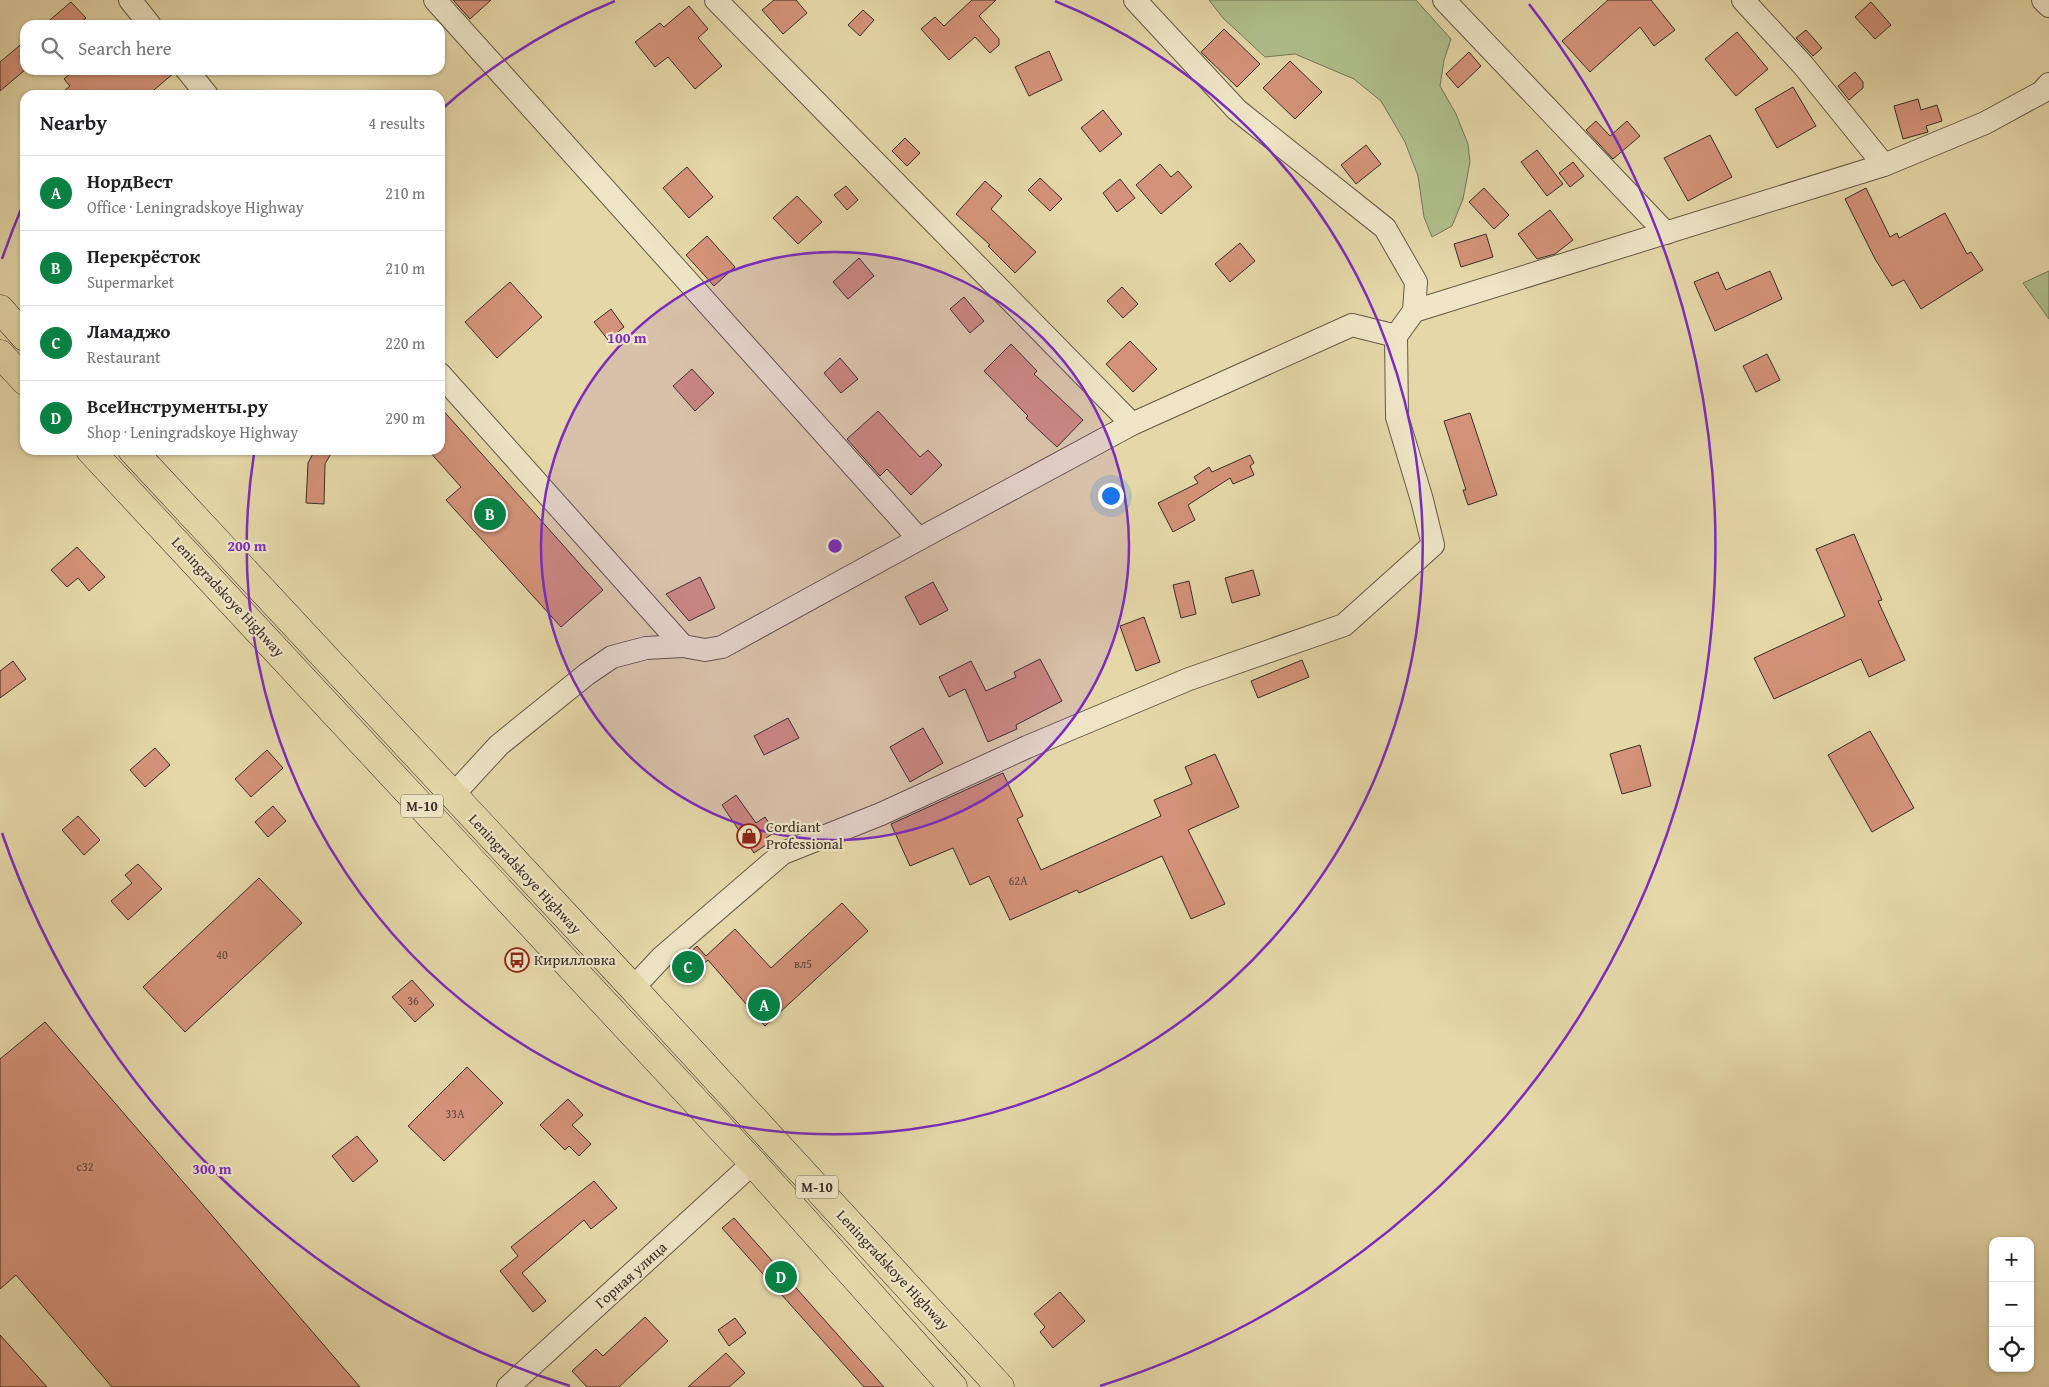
<!DOCTYPE html>
<meta charset="utf-8">
<style>
body{margin:0;font-family:"Gentium Book Plus",serif;background:#f2f2f2;color:#202124}
.controls{position:absolute;right:15px;bottom:15px;display:grid;overflow:hidden;border-radius:10px;box-shadow:0 1px 4px #0004}
.controls button{width:45px;height:45px;display:grid;place-items:center;padding:0;border:0;border-bottom:1px solid #e0e0e0;background:#fff;color:#202124;font:25px sans-serif}
.you{position:absolute;left:1110px;top:495px;width:18px;height:18px;margin:-12px;border:4px solid #fff;border-radius:50%;background:#1a73e8;box-shadow:0 0 0 8px #1a73e833}
.badge{display:grid;place-items:center;width:32px;height:32px;border-radius:50%;background:#0b8043;color:#fff;font-size:16px;font-weight:700}
.pin{position:absolute;translate:-50% -50%;border:2px solid #fff;box-shadow:0 1px 5px #0006}
.list{margin:0;padding:0;list-style:none}
h2{display:flex;justify-content:space-between;align-items:center;height:65px;margin:0;padding:0 20px;font-size:21px}
h2 small{font-size:16px;font-weight:400;color:#757577}
.list li{display:grid;grid-template-columns:32px 1fr auto;gap:15px;align-items:center;box-sizing:border-box;height:75px;padding:0 20px;border-top:1px solid #e0e0e0}
.list b{display:block;font-size:19px;white-space:nowrap}
.list p{margin:0;font-size:16px;white-space:nowrap;color:#757577}
.list em{font-size:16px;font-style:normal;color:#757577}
.icon{flex:none;width:28px;height:28px;fill:none;stroke:currentColor;stroke-width:2;stroke-linecap:round;stroke-linejoin:round}
.map{position:relative;flex:none;width:2049px;height:1387px;overflow:hidden}
.search{position:absolute;background:#fff;box-shadow:0 1px 4px #0004;left:20px;top:20px;width:425px;height:55px;display:flex;align-items:center;gap:12px;box-sizing:border-box;padding:0 18px;border-radius:15px;color:#757577;font-size:19px}
.panel{position:absolute;background:#fff;box-shadow:0 1px 4px #0004;left:20px;top:90px;width:425px;height:365px;border-radius:15px}
.map>svg:first-child{display:block}
.green{fill:#afbf8c;stroke:#74765a}
.building{fill:#d39279;stroke:#382d27}
.lines{fill:none;stroke-linecap:round;stroke-linejoin:round}
.minor-casing{stroke:#635847;stroke-width:24}
.highway-casing{stroke:#382d27;stroke-width:29}
.minor{stroke:#eee5c6;stroke-width:22}
.highway{stroke:#e5d7a8;stroke-width:28}
.ring{fill:none;stroke:#7b2cbf;stroke-width:2.5}
.labels{text-anchor:middle;stroke-width:4.5;stroke-linejoin:round;paint-order:stroke}
.number-label{font-size:12px;fill:#5f463c}
.shield{fill:#eee5c6;stroke:#6f6457;stroke-width:1}
.shield-label{font-size:14px;font-weight:bold;fill:#382d27}
.street-label{font-size:15px;fill:#382d27;stroke:#eee5c6}
.poi-label{font-size:15px;fill:#382d27;stroke:#eee5c6;text-anchor:start}
.centre{fill:#7b2cbf;stroke:#eee5c6;stroke-width:2.5}
.ring-label{font-size:15px;text-anchor:middle;font-weight:bold;fill:#7b2cbf;stroke:#eee5c6;stroke-width:4.5;stroke-linejoin:round;paint-order:stroke}
</style>
<div class="map">
<svg width="2049" height="1387" viewBox="0 0 2049 1387">
<rect width="100%" height="100%" fill="#e5d7a8"/>
<filter id="stains"><feTurbulence type="fractalNoise" baseFrequency=".004" numOctaves="4"/><feColorMatrix values="0 0 0 0 .2 0 0 0 0 .09 0 0 0 0 .02 0 0 0 .5 -.17"/></filter>
<radialGradient id="worn" r=".72"><stop offset=".6" stop-color="#630" stop-opacity="0"/><stop offset="1" stop-color="#630" stop-opacity=".3"/></radialGradient>
<g class="green">
<path d="M 1209,0 L 1416,0 L 1451,39 L 1444,60 L 1440,86 L 1456,114 L 1468,144 L 1470,162 L 1463,199 L 1452,226 L 1432,237 L 1424,217 L 1418,176 L 1405,142 L 1381,101 L 1354,79 L 1295,54 L 1265,57 L 1223,18 Z"/>
<path d="M 2049,271 L 2049,319 L 2023,283 Z"/>
</g>
<g class="building">
<path d="M 453,0 L 491,0 L 470,19 Z"/>
<path d="M 774,0 L 796,0 L 807,13 L 783,34 L 762,10 Z"/>
<path d="M 972,0 L 996,0 L 979,16 L 999,39 L 999,45 L 990,53 L 975,37 L 949,60 L 921,29 L 935,17 L 944,26 Z"/>
<path d="M 1608,0 L 1651,0 L 1675,30 L 1654,46 L 1640,27 L 1590,72 L 1562,41 Z"/>
<path d="M 71,2 L 86,18 L 78,25 L 44,25 Z"/>
<path d="M 1871,2 L 1891,25 L 1875,39 L 1855,17 Z"/>
<path d="M 689,6 L 708,29 L 698,38 L 722,66 L 695,89 L 668,57 L 655,67 L 635,42 L 660,23 L 664,27 Z"/>
<path d="M 863,10 L 874,20 L 860,36 L 848,25 Z"/>
<path d="M 1224,29 L 1260,64 L 1237,87 L 1201,52 Z"/>
<path d="M 1806,30 L 1822,48 L 1813,56 L 1796,38 Z"/>
<path d="M 1737,32 L 1768,69 L 1736,96 L 1705,59 Z"/>
<path d="M 25,41 L 25,70 L 0,91 L 0,62 Z"/>
<path d="M 1049,51 L 1062,80 L 1029,96 L 1015,67 Z"/>
<path d="M 1469,52 L 1481,66 L 1458,88 L 1446,74 Z"/>
<path d="M 1290,61 L 1322,92 L 1295,119 L 1263,88 Z"/>
<path d="M 74,70 L 174,70 L 174,73 L 148,95 L 59,95 L 70,86 L 64,79 Z"/>
<path d="M 1855,72 L 1863,82 L 1863,88 L 1849,100 L 1838,86 Z"/>
<path d="M 1793,87 L 1816,126 L 1777,148 L 1755,109 Z"/>
<path d="M 1918,99 L 1921,110 L 1937,105 L 1942,121 L 1926,126 L 1928,132 L 1903,139 L 1894,106 Z"/>
<path d="M 1103,110 L 1122,134 L 1100,152 L 1081,128 Z"/>
<path d="M 1596,121 L 1610,136 L 1627,121 L 1640,136 L 1613,159 L 1586,130 Z"/>
<path d="M 1710,135 L 1732,177 L 1688,201 L 1664,158 Z"/>
<path d="M 905,138 L 920,153 L 907,166 L 892,151 Z"/>
<path d="M 1366,145 L 1381,164 L 1356,184 L 1341,165 Z"/>
<path d="M 1537,150 L 1563,184 L 1547,196 L 1521,162 Z"/>
<path d="M 1573,162 L 1584,176 L 1570,187 L 1559,173 Z"/>
<path d="M 1160,164 L 1171,177 L 1178,171 L 1192,187 L 1161,214 L 1136,185 Z"/>
<path d="M 687,167 L 713,197 L 689,218 L 663,188 Z"/>
<path d="M 1040,178 L 1062,199 L 1050,211 L 1028,190 Z"/>
<path d="M 1120,179 L 1135,198 L 1117,212 L 1103,193 Z"/>
<path d="M 985,181 L 1002,196 L 991,209 L 1036,252 L 1015,273 L 988,246 L 990,245 L 956,214 Z"/>
<path d="M 846,186 L 858,200 L 847,210 L 834,195 Z"/>
<path d="M 1484,188 L 1509,215 L 1494,229 L 1469,202 Z"/>
<path d="M 1866,188 L 1890,237 L 1897,233 L 1899,238 L 1945,213 L 1967,254 L 1971,252 L 1983,270 L 1921,309 L 1904,280 L 1892,286 L 1875,259 L 1845,199 Z"/>
<path d="M 797,196 L 822,222 L 798,244 L 773,218 Z"/>
<path d="M 1550,210 L 1573,240 L 1555,254 L 1537,259 L 1518,234 Z"/>
<path d="M 1486,234 L 1493,257 L 1461,267 L 1454,244 Z"/>
<path d="M 707,236 L 735,267 L 714,286 L 686,255 Z"/>
<path d="M 1240,243 L 1255,261 L 1230,282 L 1215,264 Z"/>
<path d="M 859,258 L 874,276 L 848,299 L 833,282 Z"/>
<path d="M 1770,271 L 1782,299 L 1715,331 L 1694,282 L 1718,272 L 1726,290 Z"/>
<path d="M 510,282 L 542,317 L 497,358 L 465,322 Z"/>
<path d="M 1122,287 L 1138,304 L 1123,318 L 1107,301 Z"/>
<path d="M 964,297 L 984,321 L 970,333 L 950,309 Z"/>
<path d="M 611,309 L 624,327 L 608,340 L 594,322 Z"/>
<path d="M 1130,341 L 1157,369 L 1133,392 L 1106,364 Z"/>
<path d="M 1011,344 L 1037,371 L 1034,374 L 1083,420 L 1057,447 L 1026,418 L 1028,416 L 984,371 Z"/>
<path d="M 1767,354 L 1780,380 L 1756,392 L 1743,366 Z"/>
<path d="M 840,358 L 858,379 L 841,393 L 824,373 Z"/>
<path d="M 692,369 L 714,393 L 695,411 L 673,386 Z"/>
<path d="M 440,407 L 603,590 L 561,627 L 446,500 L 461,487 L 428,450 L 440,450 Z"/>
<path d="M 878,411 L 920,457 L 928,450 L 942,465 L 911,495 L 887,469 L 880,476 L 847,439 Z"/>
<path d="M 1470,413 L 1497,495 L 1468,505 L 1463,490 L 1466,490 L 1444,421 Z"/>
<path d="M 315,450 L 333,450 L 325,464 L 324,504 L 306,503 L 308,463 Z"/>
<path d="M 1250,455 L 1254,463 L 1250,466 L 1254,475 L 1233,484 L 1230,478 L 1188,505 L 1195,520 L 1173,532 L 1158,503 L 1198,483 L 1194,477 L 1209,467 L 1212,472 Z"/>
<path d="M 1854,534 L 1882,600 L 1878,601 L 1905,660 L 1869,677 L 1861,659 L 1774,699 L 1754,658 L 1845,616 L 1816,549 Z"/>
<path d="M 77,547 L 105,577 L 89,591 L 78,578 L 67,587 L 51,570 Z"/>
<path d="M 1253,570 L 1260,595 L 1232,603 L 1225,578 Z"/>
<path d="M 700,577 L 715,608 L 689,621 L 666,594 Z"/>
<path d="M 1189,581 L 1196,614 L 1181,618 L 1173,585 Z"/>
<path d="M 933,582 L 948,610 L 920,625 L 905,597 Z"/>
<path d="M 1144,617 L 1160,662 L 1136,671 L 1120,626 Z"/>
<path d="M 1040,659 L 1062,701 L 1016,725 L 1017,729 L 988,742 L 965,689 L 949,697 L 939,677 L 971,661 L 986,691 L 1016,677 L 1014,672 Z"/>
<path d="M 1302,660 L 1309,677 L 1258,698 L 1251,681 Z"/>
<path d="M 13,661 L 26,679 L 0,698 L 0,671 Z"/>
<path d="M 788,718 L 799,738 L 764,755 L 754,736 Z"/>
<path d="M 923,728 L 943,763 L 910,782 L 890,747 Z"/>
<path d="M 1870,731 L 1914,808 L 1872,832 L 1828,755 Z"/>
<path d="M 1640,745 L 1651,786 L 1622,794 L 1610,754 Z"/>
<path d="M 155,748 L 170,765 L 145,787 L 130,770 Z"/>
<path d="M 267,750 L 283,768 L 251,797 L 235,779 Z"/>
<path d="M 1215,754 L 1239,807 L 1188,830 L 1225,904 L 1191,919 L 1162,856 L 1079,893 L 1077,890 L 1010,920 L 989,876 L 970,885 L 953,848 L 910,866 L 891,824 L 1003,773 L 1023,816 L 1017,819 L 1041,870 L 1161,816 L 1154,800 L 1192,784 L 1185,767 Z"/>
<path d="M 736,795 L 756,823 L 765,817 L 775,832 L 766,838 L 769,843 L 754,853 L 722,805 Z"/>
<path d="M 273,806 L 286,821 L 268,837 L 255,822 Z"/>
<path d="M 78,816 L 100,840 L 84,855 L 62,830 Z"/>
<path d="M 138,864 L 162,889 L 128,920 L 111,901 L 132,883 L 125,875 Z"/>
<path d="M 259,878 L 302,923 L 185,1032 L 143,987 Z"/>
<path d="M 842,903 L 868,931 L 765,1026 L 708,960 L 690,976 L 678,963 L 697,946 L 706,956 L 735,929 L 771,968 Z"/>
<path d="M 412,980 L 434,1005 L 415,1022 L 392,997 Z"/>
<path d="M 45,1022 L 360,1387 L 112,1387 L 16,1275 L 0,1289 L 0,1059 Z"/>
<path d="M 467,1067 L 503,1103 L 444,1161 L 408,1126 Z"/>
<path d="M 568,1099 L 583,1115 L 572,1125 L 591,1144 L 579,1156 L 569,1146 L 565,1150 L 540,1125 Z"/>
<path d="M 357,1136 L 378,1161 L 353,1182 L 332,1156 Z"/>
<path d="M 594,1181 L 617,1208 L 591,1229 L 584,1220 L 522,1273 L 546,1301 L 533,1312 L 500,1271 L 518,1256 L 511,1247 Z"/>
<path d="M 734,1218 L 884,1387 L 864,1387 L 722,1228 Z"/>
<path d="M 1060,1292 L 1085,1321 L 1053,1348 L 1040,1332 L 1045,1327 L 1034,1314 Z"/>
<path d="M 645,1317 L 668,1341 L 619,1387 L 587,1387 L 572,1371 L 596,1349 L 603,1356 Z"/>
<path d="M 735,1318 L 746,1333 L 729,1346 L 718,1330 Z"/>
<path d="M 0,1335 L 47,1387 L 0,1387 Z"/>
<path d="M 726,1353 L 745,1373 L 729,1387 L 688,1387 Z"/>
</g>
<g class="lines">
<g class="minor-casing">
<g id="minor">
<path d="M 130,0 L 150,25"/>
<path d="M 435,0 L 919,539 L 722,647 L 705,650 L 683,646 L 440,374"/>
<path d="M 716,0 L 1132,424"/>
<path d="M 1444,0 L 1666,233"/>
<path d="M 1743,0 L 1803,65 L 1884,165"/>
<path d="M 2043,0 L 2049,6"/>
<path d="M 187,70 L 207,95"/>
<path d="M 1414,311 L 1884,165 L 1985,123 L 2042,92 L 2049,84"/>
<path d="M 919,539 L 1132,424 L 1352,325 L 1396,336"/>
<path d="M 452,796 L 499,745 L 587,674 L 612,657 L 646,648 L 683,646"/>
<path d="M 633,988 L 662,957 L 783,853 L 881,814 L 1027,747 L 1189,679 L 1344,625 L 1433,545 L 1422,500 L 1397,417 L 1396,336 L 1414,311 L 1416,282 L 1385,228 L 1237,110 L 1135,0"/>
<path d="M 508,1387 L 753,1163"/>
</g>
</g>
<g class="highway-casing">
<g id="highway">
<path d="M 0,309 L 25,337"/>
<path d="M 0,354 L 25,381"/>
<path d="M 90,450 L 753,1163 L 953,1387"/>
<path d="M 132,450 L 633,988 L 1000,1387"/>
</g>
</g>
<use href="#minor" class="minor"/>
<use href="#highway" class="highway"/>
</g>
<circle cx="835" cy="546" r="294" fill="#7b2cbf" fill-opacity=".12"/>
<g class="ring">
<circle cx="835" cy="546" r="294"/>
<path d="M442 109A588 588 0 0 1 615 1M1055 1A588 588 0 1 1 254 454"/>
<path d="M570 1386A881 881 0 0 1 2 833M2 259A881 881 0 0 1 24 202M1529 4A881 881 0 0 1 1100 1386"/>
</g>
<defs>
<g id="shop-ring" transform="scale(1.25)"><circle r="9.5" fill="#eee5c6" stroke="#8f2418" stroke-width="1.5"/><path d="M-5-2.5h2.3a2.7 3.5 0 0 1 5.4 0H5L5.5 6h-11ZM-1.5-2.5h3a1.5 2.3 0 0 0-3 0Z" fill="#8f2418"/></g>
<g id="bus-ring" transform="scale(1.25)"><circle r="9.5" fill="#eee5c6" stroke="#8f2418" stroke-width="1.5"/><path d="M-5-6H5V4H4V6H2V4H-2V6H-4V4H-5ZM-3.5-4V0h7V-4ZM-3.5 1.2v1.5H-2V1.2ZM2 1.2v1.5H3.5V1.2Z" fill="#8f2418"/></g>
</defs>
<g fill-rule="evenodd">
<use href="#shop-ring" x="749" y="836"/>
<use href="#bus-ring" x="517" y="960"/>
</g>
<g class="labels">
<g class="number-label">
<text x="1018" y="885">62А</text>
<text x="222" y="959">40</text>
<text x="803" y="968">вл5</text>
<text x="413" y="1005">36</text>
<text x="455" y="1118">33А</text>
<text x="85" y="1171">с32</text>
</g>
<g class="shield">
<rect x="401" y="794.5" width="42" height="23" rx="4"/>
<rect x="796" y="1175.5" width="42" height="23" rx="4"/>
</g>
<g class="shield-label">
<text x="422" y="811">М-10</text>
<text x="817" y="1192">М-10</text>
</g>
<g class="street-label">
<text transform="translate(228 597) rotate(47)" y="5">Leningradskoye Highway</text>
<text transform="translate(525 874) rotate(47)" y="5">Leningradskoye Highway</text>
<text transform="translate(893 1270) rotate(47)" y="5">Leningradskoye Highway</text>
<text transform="translate(631 1275) rotate(-42)" y="5">Горная улица</text>
</g>
<g class="poi-label">
<text x="766" y="832">Cordiant<tspan x="766" dy="17">Professional</tspan></text>
<text x="534" y="965">Кирилловка</text>
</g>
</g>
<circle cx="835" cy="546" r="8" class="centre"/>
<g class="ring-label">
<text x="627" y="343">100 m</text>
<text x="247" y="551">200 m</text>
<text x="212" y="1174">300 m</text>
</g>
<rect width="100%" height="100%" filter="url(#stains)"/>
<rect width="100%" height="100%" fill="url(#worn)"/>
</svg>
<div class="controls">
<button>+</button>
<button>−</button>
<button><svg class="icon" aria-label="locate" viewBox="0 0 24 24"><circle cx="12" cy="12" r="6"/><path d="M12 2v4M12 18v4M2 12h4M18 12h4"/></svg></button>
</div>
<div class="you"></div>
<div class="pin badge" style="left:764px;top:1005px">A</div>
<div class="pin badge" style="left:490px;top:514px">B</div>
<div class="pin badge" style="left:688px;top:967px">C</div>
<div class="pin badge" style="left:781px;top:1277px">D</div>
<div class="search"><svg class="icon" aria-label="search" viewBox="0 0 24 24"><circle cx="10" cy="10" r="6"/><path d="M15 15l6 6"/></svg>Search here</div>
<section class="panel">
<h2>Nearby<small>4 results</small></h2>
<ul class="list">
<li><span class="badge">A</span><div><b>НордВест</b><p>Office · Leningradskoye Highway</p></div><em>210 m</em></li>
<li><span class="badge">B</span><div><b>Перекрёсток</b><p>Supermarket</p></div><em>210 m</em></li>
<li><span class="badge">C</span><div><b>Ламаджо</b><p>Restaurant</p></div><em>220 m</em></li>
<li><span class="badge">D</span><div><b>ВсеИнструменты.ру</b><p>Shop · Leningradskoye Highway</p></div><em>290 m</em></li>
</ul>
</section>
</div>
